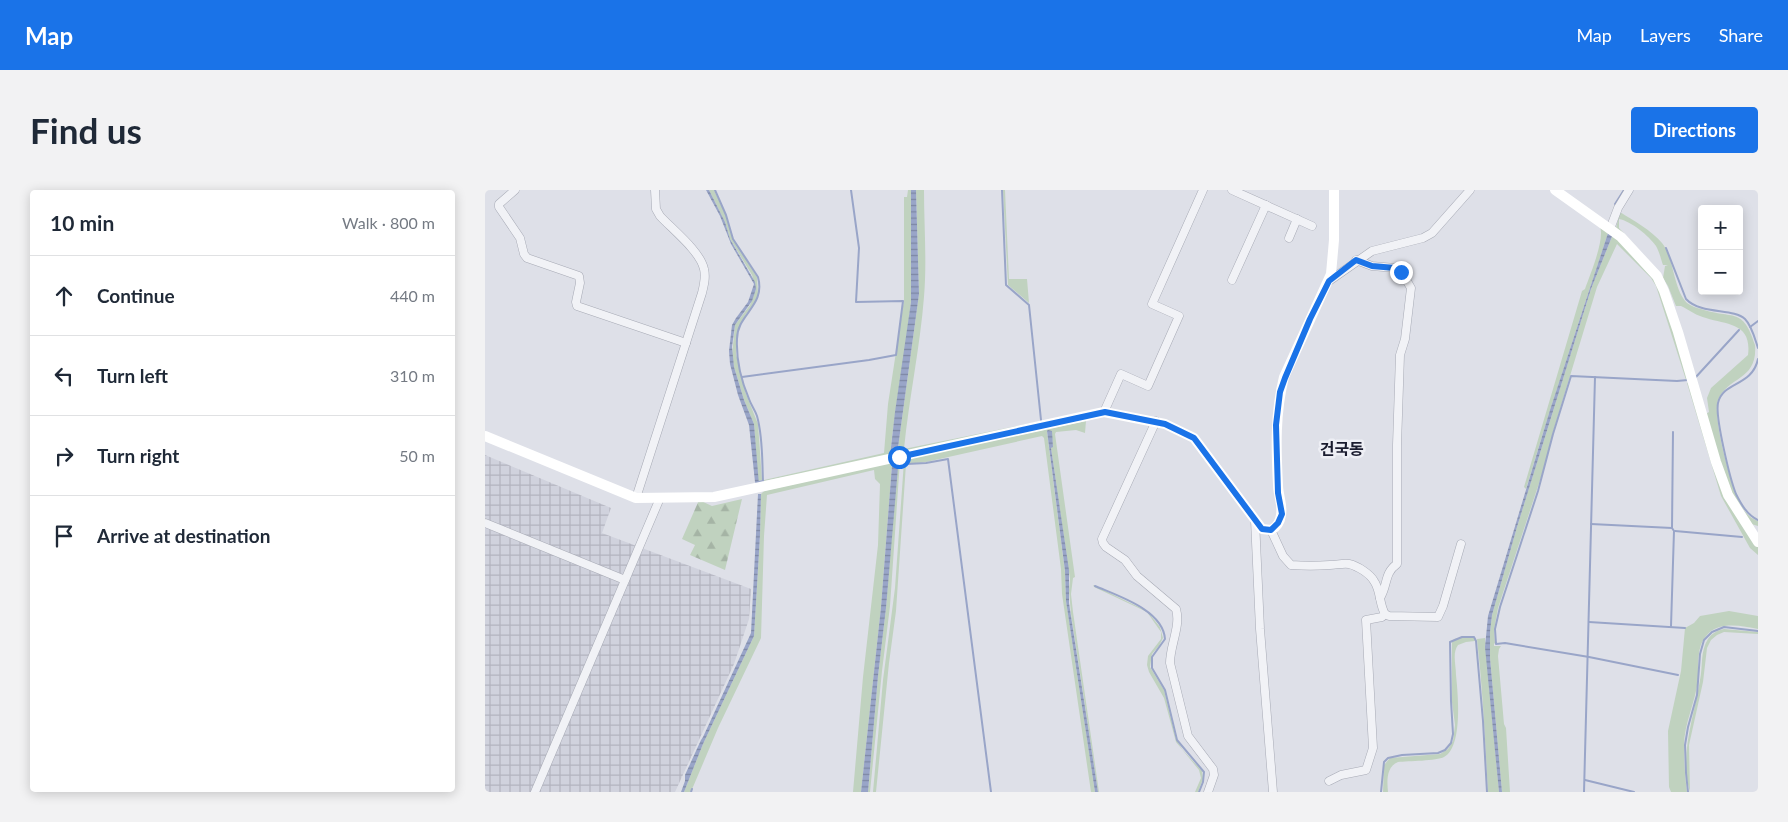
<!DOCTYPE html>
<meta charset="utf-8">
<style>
body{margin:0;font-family:Lato,"Noto Sans KR",sans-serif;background:#f2f2f3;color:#1f2937}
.controls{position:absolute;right:15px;top:15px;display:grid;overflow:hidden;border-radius:5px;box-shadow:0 2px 12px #0003}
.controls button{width:45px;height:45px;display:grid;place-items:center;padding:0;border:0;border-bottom:1px solid #e0e1e3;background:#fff;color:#1f2937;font:25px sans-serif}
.stop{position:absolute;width:15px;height:15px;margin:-11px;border:4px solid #1a73e8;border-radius:50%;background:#fff}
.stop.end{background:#1a73e8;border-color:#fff;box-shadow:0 1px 5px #0008}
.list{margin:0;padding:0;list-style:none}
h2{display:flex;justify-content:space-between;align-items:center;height:65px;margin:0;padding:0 20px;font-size:21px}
h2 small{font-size:16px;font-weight:400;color:#747a83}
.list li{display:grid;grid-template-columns:32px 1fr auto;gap:15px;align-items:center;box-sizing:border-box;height:80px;padding:0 20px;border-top:1px solid #e0e1e3}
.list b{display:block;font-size:19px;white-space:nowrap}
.list em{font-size:16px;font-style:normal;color:#747a83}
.icon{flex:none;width:28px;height:28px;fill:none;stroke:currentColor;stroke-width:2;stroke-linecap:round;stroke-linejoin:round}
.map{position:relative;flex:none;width:1273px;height:602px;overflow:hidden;border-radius:5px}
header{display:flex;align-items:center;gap:30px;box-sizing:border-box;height:70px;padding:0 25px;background:#1a73e8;color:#fff}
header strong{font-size:24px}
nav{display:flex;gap:28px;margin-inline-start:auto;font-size:18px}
.intro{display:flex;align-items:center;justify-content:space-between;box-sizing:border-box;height:120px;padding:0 30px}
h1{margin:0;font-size:35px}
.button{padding:12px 22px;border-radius:5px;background:#1a73e8;color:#fff;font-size:18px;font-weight:700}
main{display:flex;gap:30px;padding:0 30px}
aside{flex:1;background:#fff;border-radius:5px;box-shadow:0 2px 12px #0003}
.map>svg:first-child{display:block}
.industrial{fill:url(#industrial-grid)}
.grass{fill:#c0d2bf}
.forest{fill:url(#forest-firs)}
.water{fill:url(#water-rules)}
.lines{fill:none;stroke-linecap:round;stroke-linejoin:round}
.stream{stroke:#99a5c8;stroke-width:2}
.street-casing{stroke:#a7aab5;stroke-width:9}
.street{stroke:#f1f2f6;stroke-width:8}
.secondary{stroke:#fff;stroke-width:10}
.route{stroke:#1a73e8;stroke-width:6}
.labels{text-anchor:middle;stroke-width:5;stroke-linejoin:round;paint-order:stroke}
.quarter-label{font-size:16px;font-weight:bold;fill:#1a1c2f;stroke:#eeeff5}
</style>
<header>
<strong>Map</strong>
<nav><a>Map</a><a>Layers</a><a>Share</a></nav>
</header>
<div class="intro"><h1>Find us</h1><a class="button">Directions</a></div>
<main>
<aside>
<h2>10 min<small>Walk · 800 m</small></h2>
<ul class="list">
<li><svg class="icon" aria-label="ahead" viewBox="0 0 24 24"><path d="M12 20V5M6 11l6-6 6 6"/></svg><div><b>Continue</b></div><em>440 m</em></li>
<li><svg class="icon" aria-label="left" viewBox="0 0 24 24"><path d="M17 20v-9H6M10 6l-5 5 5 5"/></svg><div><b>Turn left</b></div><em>310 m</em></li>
<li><svg class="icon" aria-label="right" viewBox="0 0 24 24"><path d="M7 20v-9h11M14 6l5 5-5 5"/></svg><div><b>Turn right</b></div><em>50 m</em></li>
<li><svg class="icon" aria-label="arrive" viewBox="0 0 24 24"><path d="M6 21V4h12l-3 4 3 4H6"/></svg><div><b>Arrive at destination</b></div></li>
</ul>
</aside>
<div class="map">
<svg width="1273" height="602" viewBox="0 0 1273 602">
<defs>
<pattern id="industrial-grid" width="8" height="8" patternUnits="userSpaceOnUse" patternTransform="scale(1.25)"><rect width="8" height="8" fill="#d0d2dd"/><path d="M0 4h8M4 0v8" fill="none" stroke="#b3b4bf"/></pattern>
<pattern id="forest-firs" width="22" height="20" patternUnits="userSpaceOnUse" patternTransform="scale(1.25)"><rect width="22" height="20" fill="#c0d2bf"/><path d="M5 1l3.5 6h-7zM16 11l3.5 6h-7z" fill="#a5b4a5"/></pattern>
<pattern id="water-rules" width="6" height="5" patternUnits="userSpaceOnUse" patternTransform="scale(1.25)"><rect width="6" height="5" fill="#99a5c8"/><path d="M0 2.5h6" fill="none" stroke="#7d87a4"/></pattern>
</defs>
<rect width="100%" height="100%" fill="#dee0e8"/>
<path class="industrial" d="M 0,265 L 126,318 L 117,343 L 266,399 L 264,429 L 249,474 L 190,602 L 0,602 Z"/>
<g class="grass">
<path d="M 224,0 L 229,0 L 241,26 L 248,49 L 272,87 L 273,104 L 270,113 L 261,124 L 253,139 L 251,164 L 261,204 L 273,234 L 277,290 L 273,291 L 269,234 L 259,210 L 249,177 L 247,165 L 250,135 L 265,115 L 271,99 L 267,85 L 245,49 L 240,32 Z"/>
<path d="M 423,0 L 426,0 C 427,35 429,76 426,111 C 421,163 410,214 405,266 L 279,291 L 279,290 L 399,263 L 403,214 L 419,110 L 419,7 L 422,7 Z"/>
<path d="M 431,0 L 439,0 C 439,35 442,72 439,107 C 435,158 424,208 419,259 L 556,231 L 412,265 L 434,104 Z"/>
<path d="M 518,0 L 520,0 L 524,89 L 542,89 L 544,113 L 523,95 Z"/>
<path d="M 1135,22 C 1149,31 1166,40 1177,53 C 1189,67 1188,99 1202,113 C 1206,116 1211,118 1216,119 C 1248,130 1258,116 1270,155 C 1273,191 1243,186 1233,210 C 1227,226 1246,297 1255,313 C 1259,321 1264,328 1273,331 L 1273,336 L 1263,333 L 1244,303 L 1221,224 L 1224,222 L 1222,208 L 1226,198 L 1263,165 C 1267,133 1243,135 1221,128 C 1212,126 1204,120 1196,116 L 1191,116 L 1183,96 L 1178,88 L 1180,76 L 1183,75 L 1178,75 C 1176,69 1174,61 1171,56 C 1164,46 1146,31 1134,29 L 1134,38 L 1148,53 L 1182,103 L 1131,38 Z"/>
<path d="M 1115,37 L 1129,45 L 1173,94 L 1204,189 L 1201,190 L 1171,96 L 1166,88 L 1132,54 L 1112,97 L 1068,242 L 1060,275 L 1013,418 L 1009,440 L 1010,453 L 1009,454 L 1009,456 L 1016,456 L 1014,459 L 1013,466 L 1019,534 L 1021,538 L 1025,602 L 1017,602 L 1005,468 L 1005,442 L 1007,425 L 1032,337 L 1106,99 L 1128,44 L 1123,43 L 1065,220 L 1041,299 L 1039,297 L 1097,101 L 1100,99 C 1105,85 1120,49 1115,37 Z"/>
<path d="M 1205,191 L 1224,258 L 1273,356 L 1273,365 L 1265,358 L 1236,306 L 1202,193 Z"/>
<path d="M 601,231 L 600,243 L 591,240 L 571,242 L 570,244 L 590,387 L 588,388 L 586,404 L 588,422 L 614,602 L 613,602 L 586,424 L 584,400 L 585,389 L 566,258 L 568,256 L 566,241 L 562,242 L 580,382 L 581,411 L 610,602 L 606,602 L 577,404 L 576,379 L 559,248 L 557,246 L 441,272 L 421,274 L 411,421 L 404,473 L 391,602 L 388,602 L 398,490 L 410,398 L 419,271 L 420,269 Z"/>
<path d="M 415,270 L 405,416 L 397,481 L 385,602 L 383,602 L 393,486 L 401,418 L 412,274 L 410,272 L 407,275 L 396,417 L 376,602 L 368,602 L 378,487 L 393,355 L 395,294 L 390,289 L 389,280 L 282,305 L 279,346 L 276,448 L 233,538 L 208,597 L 205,602 L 199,602 L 218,554 L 269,446 L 275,345 L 276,304 L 279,301 Z"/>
<path d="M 608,395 L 662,421 L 675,437 L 678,448 L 674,456 L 667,464 L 665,477 L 679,500 L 691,549 L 697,559 L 717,581 L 718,589 L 713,602 L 710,602 L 716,588 L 714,580 L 691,552 L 679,508 L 664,482 L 662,475 L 663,466 L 676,449 L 676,442 L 662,422 L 609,397 Z"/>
<path d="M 1244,421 L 1273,426 L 1273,439 C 1257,436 1234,431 1222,445 C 1211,456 1214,475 1213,489 C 1211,511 1199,533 1199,556 C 1199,571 1200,587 1202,602 L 1186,602 L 1184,597 L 1183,541 L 1196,481 L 1200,438 L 1209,433 L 1215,426 Z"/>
<path d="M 1239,439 L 1273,442 L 1273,444 L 1239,442 L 1232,445 L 1226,450 L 1222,458 L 1218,492 L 1204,555 L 1205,602 C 1194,564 1209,528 1215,490 C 1218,477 1215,461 1223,449 C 1227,443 1233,440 1239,439 Z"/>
<path d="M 978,447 L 989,448 L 990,451 L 981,452 L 973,455 C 967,463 971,475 971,485 C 973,504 978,557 959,567 C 952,571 923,571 913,572 C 901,577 902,591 903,602 L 898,602 L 899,575 L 905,568 L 955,564 L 963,559 L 968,551 L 970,535 L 967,512 L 967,452 L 969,449 Z"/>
<path d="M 1000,448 L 1014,602 L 1003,602 C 1000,551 998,500 992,449 Z"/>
</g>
<path class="forest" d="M 257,309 L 240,380 L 205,365 L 210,355 L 197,349 L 214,310 L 227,316 Z"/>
<g class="water">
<path d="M 221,0 L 224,0 L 240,32 L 245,49 L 270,92 L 271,99 L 267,111 L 250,135 L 247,157 L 249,177 L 259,210 L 269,234 L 274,295 L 272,296 L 270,292 L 264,235 L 253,205 L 245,174 L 244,161 L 247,135 L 251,128 L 263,112 L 269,94 L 246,54 L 235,26 Z"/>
<path d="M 426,0 L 431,0 L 434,104 L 412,265 L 405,266 L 410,222 L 426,112 Z"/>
<path d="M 1123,43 L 1128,44 L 1106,99 L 1032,337 L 1007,425 L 1005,442 L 1005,468 L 1017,602 L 1014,602 L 1000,457 L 1003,426 L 1065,220 Z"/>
<path d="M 563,240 L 567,241 L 568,257 L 566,258 L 584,380 L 584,413 L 613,602 L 610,602 L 581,411 L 580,381 L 562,241 Z"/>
<path d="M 410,272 L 413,277 L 401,418 L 393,486 L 383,602 L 376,602 L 396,417 L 407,275 Z"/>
<path d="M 273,304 L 276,304 L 275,345 L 269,446 L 218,554 L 199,602 L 196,602 L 200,591 L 200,585 L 216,550 L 218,547 L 266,443 Z"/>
</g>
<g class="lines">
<g class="stream">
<path d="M 230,0 L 241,25 L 248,49 L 273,87 C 281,116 252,124 252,149 C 251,170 256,190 264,209 C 266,215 270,220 272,226 C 278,247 277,270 278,291 L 273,292"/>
<path d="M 517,0 L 521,95 L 544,115 L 556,230"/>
<path d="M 1130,14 L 1139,0"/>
<path d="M 1181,58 L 1201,109 C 1216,125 1248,118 1260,129 C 1267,136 1270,149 1273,158"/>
<path d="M 1265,137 L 1273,131"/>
<path d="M 1273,169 C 1267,197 1238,191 1233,213 C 1230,227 1245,289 1251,304 C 1256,314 1262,325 1273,330"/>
<path d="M 257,187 L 384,170 L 411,165 L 418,111 L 371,112 L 374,58 L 366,0"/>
<path d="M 1210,188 L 1254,140"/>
<path d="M 422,274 L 441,273 L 463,269 L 506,602"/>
<path d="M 1106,334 L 1187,338"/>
<path d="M 1190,341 L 1257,347"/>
<path d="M 610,396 C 633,406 678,420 680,449 L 667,467 L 667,478 L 680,500 L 692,550 L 719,582 L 718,592 L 714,602"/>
<path d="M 1104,432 L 1200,438"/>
<path d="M 1186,436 L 1189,341 L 1187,338 L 1188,242"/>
<path d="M 1193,485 L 1104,467 L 1020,453 L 1011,454 L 1010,439 L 1015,417 L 1053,301 L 1068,244 L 1086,186 L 1192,191 L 1203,190"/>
<path d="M 1100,590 L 1149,602"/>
<path d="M 206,602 L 207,599"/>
<path d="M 896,602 L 899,572 L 903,568 L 917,565 L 953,563 L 960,560 L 966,553 L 968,544 L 966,511 L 965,452 L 977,447 L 989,447 L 991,451 L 998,531 L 1002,602"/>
<path d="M 1099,602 L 1110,187"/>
<path d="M 1203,602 L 1201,583 L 1200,555 L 1203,537 L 1212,505 L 1215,464 L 1219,450 L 1227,442 L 1239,437 L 1273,441"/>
</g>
<g class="street-casing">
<g id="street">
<path d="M 30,0 L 14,14 L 14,17 L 35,48 L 39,64 L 42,68 L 94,86 L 95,93 L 91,112 L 92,116 L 201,153"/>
<path d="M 747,0 L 827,36"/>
<path d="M 1125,39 L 1133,18 L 1144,0"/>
<path d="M 804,48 L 812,29"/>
<path d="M 871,70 L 887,76 L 910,78 L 916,81 L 926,98 L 920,149 L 915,165 L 912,255 L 912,374 C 899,383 903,395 895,408"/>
<path d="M 747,90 L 781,15"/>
<path d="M 844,91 L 887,61 L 938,48 L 947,43 L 985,0"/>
<path d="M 619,222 L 636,184 L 663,196 L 694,126 L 667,114 L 718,0"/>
<path d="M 671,231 L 617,349 L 618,353 L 621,357 L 640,370 L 652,386 L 691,419 C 696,436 685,455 685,473 L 703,546 L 728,579 L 729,585 L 723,602"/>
<path d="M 151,308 L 217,103 C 219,95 221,87 219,79 C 215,61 188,40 175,26 L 171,19 L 170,0"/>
<path d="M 770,330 L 775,439 L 788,602"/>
<path d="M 0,333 L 140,390"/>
<path d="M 786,340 L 798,366 L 806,375 C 819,376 832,376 845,375 C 851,375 858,373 864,374 C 873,376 885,384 889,391 C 896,401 894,414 900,424 L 904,426 L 953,427 L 958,416 L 976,354"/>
<path d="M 844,591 L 856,585 L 881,580 L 888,558 L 881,430 L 897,427 L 900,424"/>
<path d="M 50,602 L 175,308"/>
</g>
</g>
<use href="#street" class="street"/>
<g class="secondary">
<path d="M 1070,0 L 1136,47 L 1172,86 L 1179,101 L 1193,142 L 1231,272 L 1243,305 L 1273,352"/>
<path d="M 0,246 L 151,308 L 229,307 L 619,222 L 680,234 L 709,248 L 777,339 L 786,340 C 792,337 795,332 796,325 C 798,315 793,305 793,295 C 791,258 790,223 799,187 L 846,84 L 849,50 L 849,0"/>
</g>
</g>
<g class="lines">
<path class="route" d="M 414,267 L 620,222 L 680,234 L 709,248 L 777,339 L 786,340 L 793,333 L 797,324 L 793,303 L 791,235 L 795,202 L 800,188 L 825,129 L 844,91 L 871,70 L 887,76 L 910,78 L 916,82"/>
</g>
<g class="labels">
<g class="quarter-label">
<text x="857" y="265">건국동</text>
</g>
</g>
</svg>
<div class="controls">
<button>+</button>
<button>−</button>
</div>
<div class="stop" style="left:414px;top:267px"></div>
<div class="stop end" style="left:916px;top:82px"></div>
</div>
</main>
